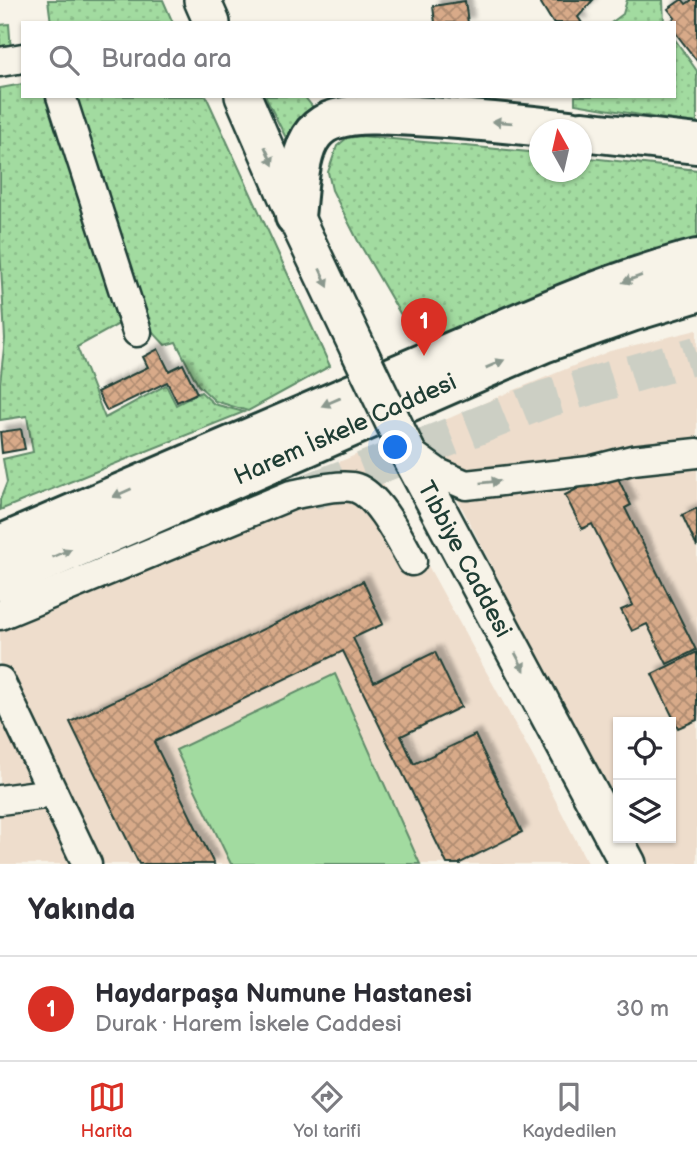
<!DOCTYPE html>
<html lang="tr">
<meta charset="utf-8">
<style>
body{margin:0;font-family:"Balsamiq Sans",sans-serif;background:#f7f7f7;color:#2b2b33}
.controls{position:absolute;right:21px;bottom:21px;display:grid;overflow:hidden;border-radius:0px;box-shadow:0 2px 5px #0004}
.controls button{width:63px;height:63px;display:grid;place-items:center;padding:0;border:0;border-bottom:2px solid #e1e1e2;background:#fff;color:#2b2b33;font:35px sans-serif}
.compass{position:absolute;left:529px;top:119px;width:63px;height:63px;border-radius:50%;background:#fff;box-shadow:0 2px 5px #0004;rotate:352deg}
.you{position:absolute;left:396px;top:448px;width:24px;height:24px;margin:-18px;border:5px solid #fff;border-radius:50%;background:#1a73e8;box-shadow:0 0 0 10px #1a73e833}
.badge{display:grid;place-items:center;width:46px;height:46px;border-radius:50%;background:#d93025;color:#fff;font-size:23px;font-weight:700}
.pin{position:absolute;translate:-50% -58px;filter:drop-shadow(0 2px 4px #0008)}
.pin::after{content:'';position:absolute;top:37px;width:24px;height:21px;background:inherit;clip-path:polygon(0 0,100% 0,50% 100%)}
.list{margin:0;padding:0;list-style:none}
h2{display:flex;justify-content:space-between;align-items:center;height:91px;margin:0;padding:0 28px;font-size:30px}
h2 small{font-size:23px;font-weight:400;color:#7c7c81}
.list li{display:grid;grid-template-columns:46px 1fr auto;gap:21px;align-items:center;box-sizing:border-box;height:105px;padding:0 28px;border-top:2px solid #e1e1e2}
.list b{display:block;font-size:26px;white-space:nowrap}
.list p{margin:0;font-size:23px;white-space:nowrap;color:#7c7c81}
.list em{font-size:23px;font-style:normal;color:#7c7c81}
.icon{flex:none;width:38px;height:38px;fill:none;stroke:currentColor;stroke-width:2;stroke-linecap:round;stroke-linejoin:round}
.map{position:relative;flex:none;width:697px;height:864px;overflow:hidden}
.search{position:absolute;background:#fff;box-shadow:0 2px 5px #0004;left:21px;right:21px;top:21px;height:77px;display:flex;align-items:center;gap:18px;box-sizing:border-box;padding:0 24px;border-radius:0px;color:#7c7c81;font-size:26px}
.sheet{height:196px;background:#fff}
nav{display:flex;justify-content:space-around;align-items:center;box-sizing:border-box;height:98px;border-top:2px solid #e1e1e2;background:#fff;font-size:19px;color:#7c7c81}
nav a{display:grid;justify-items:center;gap:4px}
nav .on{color:#d93025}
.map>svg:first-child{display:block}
.built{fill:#edc}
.grass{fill:url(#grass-dots);stroke:#608c6a;stroke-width:2}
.garden{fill:#a2dba0;stroke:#608c6a;stroke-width:2}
.building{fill:url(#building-cross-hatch);stroke:#1f3d34;stroke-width:2;filter:url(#shadow)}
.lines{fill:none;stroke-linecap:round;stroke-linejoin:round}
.highway-tunnel{stroke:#cccfc4;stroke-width:38;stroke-dasharray:38 19;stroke-linecap:butt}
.minor-casing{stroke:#1f3d34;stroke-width:33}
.major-casing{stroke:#1f3d34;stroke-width:40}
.highway-casing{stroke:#1f3d34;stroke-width:44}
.minor{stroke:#f7f3e8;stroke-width:28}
.major{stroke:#f7f3e8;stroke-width:35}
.highway{stroke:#f7f3e8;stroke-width:38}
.major-bridge-casing{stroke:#1f3d34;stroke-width:40;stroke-linecap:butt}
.major-bridge{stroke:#f7f3e8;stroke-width:35}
.oneway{fill:#8b988e}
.labels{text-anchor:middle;stroke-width:5;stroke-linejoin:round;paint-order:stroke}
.street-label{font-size:24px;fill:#1f3d34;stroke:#f7f3e8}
</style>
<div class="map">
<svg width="697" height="864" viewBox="0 0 697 864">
<defs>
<pattern id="grass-dots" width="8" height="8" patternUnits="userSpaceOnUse" patternTransform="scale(1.75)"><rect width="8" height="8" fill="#a2dba0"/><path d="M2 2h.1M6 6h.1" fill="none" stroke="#8bbd8a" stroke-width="1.8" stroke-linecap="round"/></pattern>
<pattern id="building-cross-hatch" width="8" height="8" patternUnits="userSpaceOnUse" patternTransform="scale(1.75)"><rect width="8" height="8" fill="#d8aa89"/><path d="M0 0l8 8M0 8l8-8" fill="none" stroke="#af8c71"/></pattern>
<filter id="shadow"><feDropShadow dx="6" dy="-6" stdDeviation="2" flood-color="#0004"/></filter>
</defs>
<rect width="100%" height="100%" fill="#f7f3e8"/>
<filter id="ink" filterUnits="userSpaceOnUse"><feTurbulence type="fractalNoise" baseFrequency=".0143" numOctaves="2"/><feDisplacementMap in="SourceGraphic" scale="14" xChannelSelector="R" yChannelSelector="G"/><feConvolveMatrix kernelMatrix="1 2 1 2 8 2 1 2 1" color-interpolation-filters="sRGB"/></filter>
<g filter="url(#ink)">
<g class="built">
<path d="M 697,330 L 697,864 L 645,864 L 631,838 L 671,838 L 671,722 L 618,722 L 618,812 L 422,430 L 500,396 L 610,351 Z"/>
<path d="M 365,451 L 538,766 L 588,864 L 0,864 L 0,605 Z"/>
</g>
<g class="grass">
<path d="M 48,0 L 163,0 L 173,23 L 51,23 Z"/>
<path d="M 627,0 L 663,0 L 664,23 L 611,23 L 623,14 Z"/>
<path d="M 9,24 L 11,50 L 0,51 L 0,25 Z"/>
<path d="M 674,38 L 697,71 L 697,123 L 658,118 L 575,104 L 575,96 L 674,96 Z"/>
<path d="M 23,84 L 23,96 L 55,96 L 118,315 L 119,324 L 77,347 L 105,418 L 166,385 L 176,405 L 201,392 L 214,404 L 244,412 L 0,510 L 0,500 L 7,482 L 3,459 L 33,452 L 27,416 L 0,420 L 0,383 L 5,339 L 0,248 L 0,88 Z"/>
<path d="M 67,96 L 206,96 L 330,366 L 248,411 L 215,401 L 198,385 L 176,342 L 165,345 L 115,291 Z"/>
<path d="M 265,96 L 304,96 L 315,110 L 288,142 Z"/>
<path d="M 361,136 L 539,153 L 540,172 L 582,172 L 582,157 L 697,170 L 697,247 L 419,346 L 358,241 L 332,190 L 328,172 L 337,146 L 347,138 Z"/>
</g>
<path class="garden" d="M 335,674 L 420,864 L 231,864 L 176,750 Z"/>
<g class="building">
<path d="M 539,0 L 593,0 L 578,17 L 582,23 L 553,23 Z"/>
<path d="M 681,0 L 683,0 L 686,4 L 692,0 L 697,0 L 697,61 L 674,31 L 674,23 L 668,23 L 675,18 L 668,9 Z"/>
<path d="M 465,1 L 468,23 L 435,23 L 433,6 Z"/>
<path d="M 158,349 L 169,371 L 183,364 L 197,393 L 177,402 L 167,382 L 107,411 L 97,392 L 148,367 L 143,357 Z"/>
<path d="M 21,429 L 25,449 L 2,453 L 0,432 Z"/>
<path d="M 614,470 L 631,505 L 625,508 L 696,650 L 667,664 L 647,624 L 632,631 L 621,610 L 633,605 L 592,524 L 582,529 L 565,495 Z"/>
<path d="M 697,508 L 697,547 L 682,515 Z"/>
<path d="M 363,581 L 383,624 L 353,638 L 374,682 L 435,652 L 461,707 L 401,736 L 414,764 L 475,735 L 522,832 L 460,863 L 460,864 L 447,864 L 343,651 L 154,742 L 214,864 L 139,864 L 70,722 Z"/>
<path d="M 697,652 L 697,720 L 678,728 L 652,674 Z"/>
</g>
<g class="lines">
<path class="highway-tunnel" d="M 310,492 L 546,399 L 697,355"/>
<g class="minor-casing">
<g id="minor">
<path d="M 0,62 L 23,58"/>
<path d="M 61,96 L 137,332"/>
<path d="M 409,452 L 438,473 L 466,485 L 589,471 L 632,460 L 697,453"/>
<path d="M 0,615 L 291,495 C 307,492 341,483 356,488 C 379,496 400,540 412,561"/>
<path d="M 0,681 L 87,864"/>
<path d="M 0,800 L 53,793"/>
</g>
</g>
<g class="major-casing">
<g id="major">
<path d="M 202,0 L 212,23"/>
<path d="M 243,96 L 295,216 L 360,353"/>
<path d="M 407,451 L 628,864"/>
</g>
</g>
<g class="highway-casing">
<g id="highway">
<path d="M 582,131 L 697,144"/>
<path d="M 295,216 C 298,193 298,152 314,133 C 319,127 328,121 336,119 C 359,112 392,115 415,116 C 467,119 518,124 570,130"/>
<path d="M 0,545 C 145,484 289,420 434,359 C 520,323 606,282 697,259"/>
<path d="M 0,581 L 543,343 L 631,312 L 697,292"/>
</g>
</g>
<use href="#minor" class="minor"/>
<use href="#major" class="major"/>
<use href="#highway" class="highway"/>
<g class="major-bridge-casing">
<path id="major-bridge" d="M 360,353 L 407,451"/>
</g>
<use href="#major-bridge" class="major-bridge"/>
</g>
<defs><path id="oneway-solid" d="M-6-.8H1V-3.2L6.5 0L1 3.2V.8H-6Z" transform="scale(1.75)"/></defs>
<g class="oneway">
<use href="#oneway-solid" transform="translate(502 122) rotate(-175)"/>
<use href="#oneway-solid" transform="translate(269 156) rotate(66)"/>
<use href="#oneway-solid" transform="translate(324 278) rotate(65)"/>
<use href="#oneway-solid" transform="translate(632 279) rotate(160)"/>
<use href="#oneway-solid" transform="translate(495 364) rotate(-23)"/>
<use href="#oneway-solid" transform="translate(331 402) rotate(157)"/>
<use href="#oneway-solid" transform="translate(490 482) rotate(-6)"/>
<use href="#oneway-solid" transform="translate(122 493) rotate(156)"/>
<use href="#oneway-solid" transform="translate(62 553) rotate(-24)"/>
<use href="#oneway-solid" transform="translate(520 662) rotate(62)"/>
</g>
</g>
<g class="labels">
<g class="street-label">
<text transform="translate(345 429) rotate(-24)" y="8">Harem İskele Caddesi</text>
<text transform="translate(465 559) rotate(62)" y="8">Tıbbiye Caddesi</text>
</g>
</g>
</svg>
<div class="controls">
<button><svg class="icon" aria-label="locate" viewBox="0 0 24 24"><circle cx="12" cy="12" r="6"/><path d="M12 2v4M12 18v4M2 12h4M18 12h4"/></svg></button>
<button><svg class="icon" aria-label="layers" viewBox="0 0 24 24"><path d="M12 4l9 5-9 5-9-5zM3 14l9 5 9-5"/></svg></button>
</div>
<svg class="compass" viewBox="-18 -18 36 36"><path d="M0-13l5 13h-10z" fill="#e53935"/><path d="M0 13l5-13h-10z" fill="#7c7c81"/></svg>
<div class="you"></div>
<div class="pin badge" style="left:424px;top:356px">1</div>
<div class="search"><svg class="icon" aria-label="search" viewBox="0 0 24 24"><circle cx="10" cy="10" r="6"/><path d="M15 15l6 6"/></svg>Burada ara</div>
</div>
<section class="sheet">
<h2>Yakında<small></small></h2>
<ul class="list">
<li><span class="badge">1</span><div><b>Haydarpaşa Numune Hastanesi</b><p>Durak · Harem İskele Caddesi</p></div><em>30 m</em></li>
</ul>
</section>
<nav>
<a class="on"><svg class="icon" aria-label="map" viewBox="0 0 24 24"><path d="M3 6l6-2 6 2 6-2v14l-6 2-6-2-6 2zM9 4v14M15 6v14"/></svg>Harita</a>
<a><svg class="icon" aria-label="directions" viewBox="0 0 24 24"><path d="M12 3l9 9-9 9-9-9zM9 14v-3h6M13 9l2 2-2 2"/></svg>Yol tarifi</a>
<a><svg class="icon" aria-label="saved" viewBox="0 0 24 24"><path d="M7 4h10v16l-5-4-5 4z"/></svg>Kaydedilen</a>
</nav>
